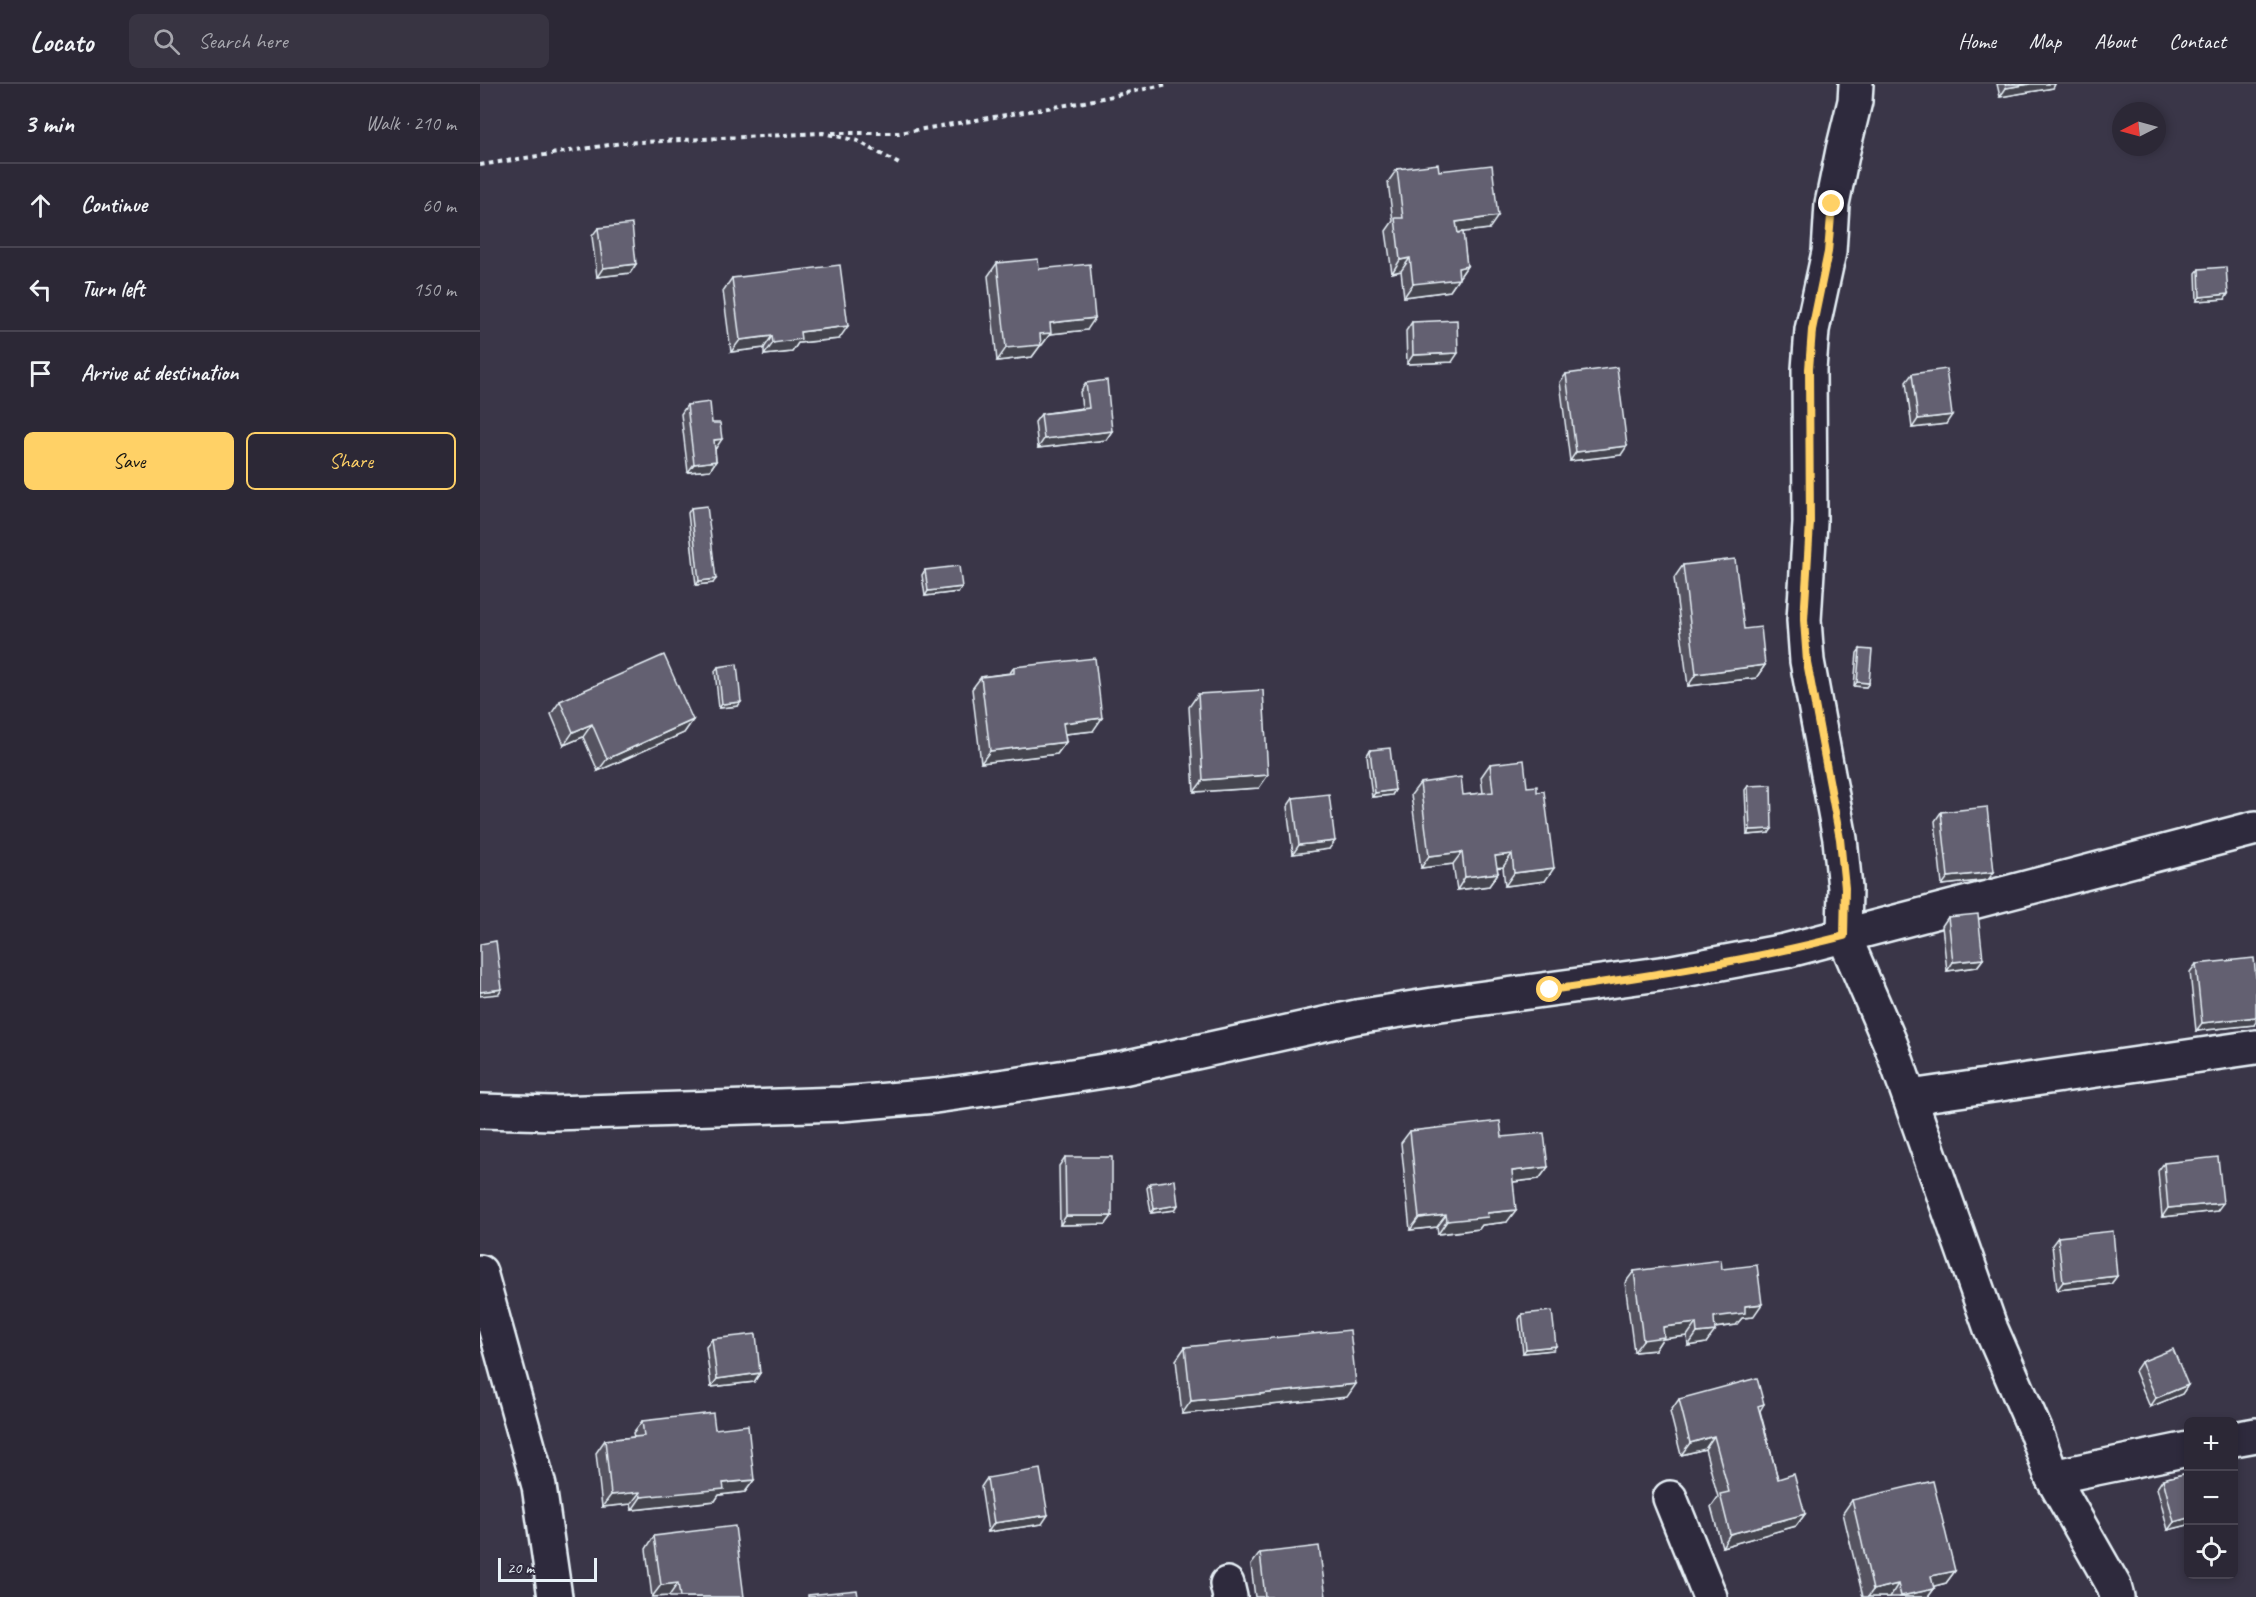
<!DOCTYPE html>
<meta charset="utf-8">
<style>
body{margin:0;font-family:Caveat,sans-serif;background:#383442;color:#f1f3f6}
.controls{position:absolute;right:18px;bottom:18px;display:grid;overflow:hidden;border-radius:9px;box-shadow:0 3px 9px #0003}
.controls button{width:54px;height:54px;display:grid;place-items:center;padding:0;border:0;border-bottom:2px solid #484451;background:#2c2836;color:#f1f3f6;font:30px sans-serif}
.compass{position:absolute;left:1632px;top:18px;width:54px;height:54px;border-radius:50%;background:#2c2836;box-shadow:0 3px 9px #0003;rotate:264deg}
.scale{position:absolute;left:18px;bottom:15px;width:99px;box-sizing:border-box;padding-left:6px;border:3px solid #e8f1f8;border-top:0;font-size:16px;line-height:21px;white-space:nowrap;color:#e8f1f8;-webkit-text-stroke:4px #2f2a3d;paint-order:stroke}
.stop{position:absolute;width:18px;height:18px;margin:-14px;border:4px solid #ffd166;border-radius:50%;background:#fff}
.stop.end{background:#ffd166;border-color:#fff;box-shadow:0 2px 6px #0008}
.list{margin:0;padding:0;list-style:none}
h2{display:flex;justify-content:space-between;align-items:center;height:78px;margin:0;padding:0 24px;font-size:26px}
h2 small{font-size:20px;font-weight:400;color:#a6a6ad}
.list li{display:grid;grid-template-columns:39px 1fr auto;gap:18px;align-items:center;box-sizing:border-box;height:84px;padding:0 24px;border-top:2px solid #484451}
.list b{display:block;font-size:22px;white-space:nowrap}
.list em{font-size:20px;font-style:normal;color:#a6a6ad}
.actions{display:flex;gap:12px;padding:18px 24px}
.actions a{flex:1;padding:14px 0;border:2px solid #ffd166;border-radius:9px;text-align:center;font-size:21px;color:#ffd166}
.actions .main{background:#ffd166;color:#111}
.icon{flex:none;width:33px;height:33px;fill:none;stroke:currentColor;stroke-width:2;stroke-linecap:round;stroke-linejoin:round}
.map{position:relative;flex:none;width:1776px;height:1513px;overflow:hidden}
header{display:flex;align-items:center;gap:36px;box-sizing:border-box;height:84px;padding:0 30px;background:#2c2836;border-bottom:2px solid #484451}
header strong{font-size:28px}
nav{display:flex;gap:33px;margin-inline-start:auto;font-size:21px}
.search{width:420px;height:54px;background:#383442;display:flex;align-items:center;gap:15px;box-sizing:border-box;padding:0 21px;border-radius:9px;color:#a6a6ad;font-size:22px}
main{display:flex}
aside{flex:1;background:#2c2836}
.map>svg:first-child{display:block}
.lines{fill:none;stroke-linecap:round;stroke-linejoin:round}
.street-casing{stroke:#e8f1f8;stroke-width:38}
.path{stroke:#e8f1f8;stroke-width:4;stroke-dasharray:4.5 4.5;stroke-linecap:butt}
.street{stroke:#2f2a3d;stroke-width:33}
.wall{fill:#555361;stroke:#e8f1f8;stroke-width:1.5}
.shaded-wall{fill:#45444f;stroke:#e8f1f8;stroke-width:1.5}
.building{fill:#636171;stroke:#e8f1f8;stroke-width:1.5}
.route{stroke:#ffd166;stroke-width:8}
</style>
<header>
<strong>Locato</strong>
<div class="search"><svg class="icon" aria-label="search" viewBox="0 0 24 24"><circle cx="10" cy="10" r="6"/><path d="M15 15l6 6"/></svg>Search here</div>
<nav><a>Home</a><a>Map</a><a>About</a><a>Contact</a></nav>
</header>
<main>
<aside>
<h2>3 min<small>Walk · 210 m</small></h2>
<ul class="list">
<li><svg class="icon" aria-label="ahead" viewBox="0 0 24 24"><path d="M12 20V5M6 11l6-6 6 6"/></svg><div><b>Continue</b></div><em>60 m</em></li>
<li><svg class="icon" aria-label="left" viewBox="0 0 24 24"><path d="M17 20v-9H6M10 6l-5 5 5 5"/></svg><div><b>Turn left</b></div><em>150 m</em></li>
<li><svg class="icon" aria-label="arrive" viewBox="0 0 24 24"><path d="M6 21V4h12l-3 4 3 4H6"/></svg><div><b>Arrive at destination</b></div></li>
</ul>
<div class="actions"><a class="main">Save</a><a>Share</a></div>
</aside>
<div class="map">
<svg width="1776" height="1513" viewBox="0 0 1776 1513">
<rect width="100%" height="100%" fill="#3a3648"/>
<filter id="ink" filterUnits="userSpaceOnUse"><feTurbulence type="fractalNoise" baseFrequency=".0167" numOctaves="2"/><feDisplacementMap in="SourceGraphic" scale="12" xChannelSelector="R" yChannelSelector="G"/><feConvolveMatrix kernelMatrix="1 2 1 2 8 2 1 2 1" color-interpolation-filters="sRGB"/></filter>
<g filter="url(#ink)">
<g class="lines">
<g class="street-casing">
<g id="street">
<path d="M 1376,0 L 1375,17 L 1363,66 L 1352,120 L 1349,168 L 1332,246 L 1329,285 L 1330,439 L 1324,536 L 1327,577 L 1360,755 L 1365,804 L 1364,852 L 1411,961 L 1511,1245 L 1556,1348 L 1572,1393 L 1634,1502 L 1637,1513"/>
<path d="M 1430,1013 L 1776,963"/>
<path d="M 0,1027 L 72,1029 L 361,1020 L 455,1012 L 547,999 L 643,984 L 876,933 L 953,921 L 1187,889 L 1305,867 L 1776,744"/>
<path d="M 0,1188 L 59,1402 L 75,1513"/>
<path d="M 1754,1355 L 1776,1351"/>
<path d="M 1572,1393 L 1708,1365"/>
<path d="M 1190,1414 L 1230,1513"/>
<path d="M 747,1500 L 750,1513"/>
</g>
</g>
<g class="path">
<path d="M 352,49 L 419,49 L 604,18 L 688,0"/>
<path d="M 0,81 L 142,59 L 343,49 L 378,57 L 419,80"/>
</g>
<use href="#street" class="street"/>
</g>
<g class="wall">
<path d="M 1517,0 L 1575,0 L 1573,4 L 1520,13 Z"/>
<path d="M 917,85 L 959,87 L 1009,145 L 982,148 L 987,182 L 970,207 L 924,213 L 921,187 L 912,189 L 906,147 L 913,137 L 908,98 Z"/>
<path d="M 118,144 L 156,180 L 150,189 L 117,193 L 112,152 Z"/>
<path d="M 517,179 L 559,185 L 607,246 L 570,250 L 562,261 L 560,262 L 552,273 L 517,277 L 508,192 Z"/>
<path d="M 1719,185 L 1745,215 L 1717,217 L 1716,189 Z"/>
<path d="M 252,194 L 359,255 L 318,259 L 312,268 L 284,271 L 284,264 L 251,268 L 243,207 Z"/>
<path d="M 932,238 L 972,278 L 927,280 L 926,247 Z"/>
<path d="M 1086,290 L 1141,371 L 1090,377 L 1080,298 Z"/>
<path d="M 1432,290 L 1466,340 L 1432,344 L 1426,298 Z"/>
<path d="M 606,299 L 632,347 L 626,356 L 558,364 L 555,338 L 561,330 L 602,324 L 600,308 Z"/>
<path d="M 207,321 L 232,339 L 236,364 L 235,364 L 236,377 L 230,386 L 208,388 L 201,330 Z"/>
<path d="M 211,424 L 233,499 L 216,501 L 208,429 Z"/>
<path d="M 1203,481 L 1285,581 L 1276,594 L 1208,602 L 1194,494 Z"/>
<path d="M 445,486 L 482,503 L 478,508 L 445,512 L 442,491 Z"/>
<path d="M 1380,565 L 1389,599 L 1386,603 L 1374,602 L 1377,569 Z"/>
<path d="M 238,583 L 258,622 L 239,624 L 235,587 Z"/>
<path d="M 534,583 L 613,647 L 585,650 L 586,658 L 577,670 L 501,679 L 492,605 L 501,593 L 530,589 Z"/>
<path d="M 718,610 L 779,704 L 714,708 L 709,623 Z"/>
<path d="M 80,617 L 213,636 L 204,649 L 118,687 L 103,653 L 84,661 L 71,630 Z"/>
<path d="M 890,666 L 915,706 L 912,711 L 892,713 L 887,671 Z"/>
<path d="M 1010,680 L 1047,703 L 1065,797 L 1025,802 L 1023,783 L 1017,783 L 1018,789 L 1009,802 L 977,806 L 973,780 L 941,784 L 931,711 L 940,699 L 983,711 L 1003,709 L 1001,693 Z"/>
<path d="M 1268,702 L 1289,749 L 1267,751 L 1265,706 Z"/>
<path d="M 813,714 L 849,765 L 813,770 L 807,723 Z"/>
<path d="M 1461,728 L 1508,796 L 1462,801 L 1455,737 Z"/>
<path d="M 1468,833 L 1503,875 L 1497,883 L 1467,887 L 1462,842 Z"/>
<path d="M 1716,880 L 1774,941 L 1716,947 L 1710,888 Z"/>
<path d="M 930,1047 L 1022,1053 L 1068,1083 L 1059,1095 L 1033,1098 L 1027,1138 L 1002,1141 L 999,1145 L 958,1150 L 957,1143 L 930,1146 L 921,1059 Z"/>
<path d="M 585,1073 L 632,1132 L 626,1140 L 580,1141 L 579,1082 Z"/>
<path d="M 1684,1079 L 1737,1127 L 1682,1133 L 1678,1087 Z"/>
<path d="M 670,1099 L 695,1126 L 671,1129 L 667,1104 Z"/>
<path d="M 1578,1153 L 1637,1192 L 1631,1200 L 1577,1206 L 1572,1161 Z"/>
<path d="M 1242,1185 L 1273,1233 L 1262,1234 L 1256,1241 L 1235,1244 L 1226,1259 L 1208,1262 L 1207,1252 L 1182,1255 L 1175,1266 L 1154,1268 L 1145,1199 L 1154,1187 Z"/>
<path d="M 1042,1230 L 1073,1266 L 1043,1269 L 1039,1235 Z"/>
<path d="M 232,1255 L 280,1289 L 274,1298 L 231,1303 L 226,1263 Z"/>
<path d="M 705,1263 L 867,1313 L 702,1330 L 696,1276 Z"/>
<path d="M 1661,1278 L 1708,1301 L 1702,1310 L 1670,1323 L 1655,1287 Z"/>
<path d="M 1199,1315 L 1284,1320 L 1280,1327 L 1298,1395 L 1325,1430 L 1316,1442 L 1242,1463 L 1231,1423 L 1238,1413 L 1225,1365 L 1201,1371 L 1190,1328 Z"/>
<path d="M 162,1337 L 235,1345 L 274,1396 L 265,1408 L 239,1411 L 235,1417 L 152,1426 L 151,1420 L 122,1423 L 116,1369 L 125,1356 L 154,1353 L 153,1349 Z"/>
<path d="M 1708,1389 L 1708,1441 L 1688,1446 L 1677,1404 L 1683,1395 Z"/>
<path d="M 507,1394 L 562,1440 L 508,1448 L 501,1403 Z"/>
<path d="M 1372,1416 L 1475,1487 L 1466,1499 L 1454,1502 L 1454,1505 L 1448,1513 L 1383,1513 L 1363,1429 Z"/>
<path d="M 174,1452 L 264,1513 L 190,1513 L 189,1512 L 172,1513 L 166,1465 Z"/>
<path d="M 780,1469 L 846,1513 L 775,1513 L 771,1481 Z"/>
</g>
<g class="shaded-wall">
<path d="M 1550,0 L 1575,0 L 1573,4 L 1520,13 L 1526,4 Z"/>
<path d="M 1018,132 L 1009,145 L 967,150 L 976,138 Z"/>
<path d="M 930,174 L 921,187 L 912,189 L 920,176 Z"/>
<path d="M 156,180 L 150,189 L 117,193 L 123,184 Z"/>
<path d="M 987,182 L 970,207 L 924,213 L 933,200 L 978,184 Z"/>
<path d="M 1748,210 L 1745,215 L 1717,217 L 1720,213 Z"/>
<path d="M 615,234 L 607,246 L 570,250 L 562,261 L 560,262 L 552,273 L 517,277 L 526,264 L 560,250 L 570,239 Z"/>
<path d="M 368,242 L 359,255 L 318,259 L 312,268 L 284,271 L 293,259 L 320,248 Z"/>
<path d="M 292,252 L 284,264 L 251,268 L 260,256 Z"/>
<path d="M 978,269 L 972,278 L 927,280 L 933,271 Z"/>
<path d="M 1472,331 L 1466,340 L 1432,344 L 1438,335 Z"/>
<path d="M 632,347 L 626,356 L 558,364 L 564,355 Z"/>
<path d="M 242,355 L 236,364 L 228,365 L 234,356 Z"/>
<path d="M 1147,362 L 1141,371 L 1090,377 L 1096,368 Z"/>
<path d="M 236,377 L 230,386 L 208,388 L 214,380 Z"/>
<path d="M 236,495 L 233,499 L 216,501 L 219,497 Z"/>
<path d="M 482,503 L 478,508 L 445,512 L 448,507 Z"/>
<path d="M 1285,581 L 1276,594 L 1208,602 L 1216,590 Z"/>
<path d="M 1377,598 L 1389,599 L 1386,603 L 1374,602 Z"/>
<path d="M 261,618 L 258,622 L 239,624 L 242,620 Z"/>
<path d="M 622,634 L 613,647 L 574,651 L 583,639 Z"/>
<path d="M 213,636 L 204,649 L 118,687 L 127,675 Z"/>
<path d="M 112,640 L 103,653 L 84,661 L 93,648 Z"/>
<path d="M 586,658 L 577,670 L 501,679 L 510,667 Z"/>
<path d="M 788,691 L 779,704 L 714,708 L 723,696 Z"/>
<path d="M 915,706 L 912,711 L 892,713 L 895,709 Z"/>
<path d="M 1292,745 L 1289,749 L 1267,751 L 1270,746 Z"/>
<path d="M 855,757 L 849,765 L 813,770 L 819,761 Z"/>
<path d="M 982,768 L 973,780 L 941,784 L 949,772 Z"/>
<path d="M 1032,770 L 1023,783 L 1006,785 L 1015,772 Z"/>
<path d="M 1074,784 L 1065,797 L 1025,802 L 1034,789 Z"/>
<path d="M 1514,788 L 1508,796 L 1462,801 L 1468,793 Z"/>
<path d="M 1018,789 L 1009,802 L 977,806 L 985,793 Z"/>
<path d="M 1503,875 L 1497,883 L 1467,887 L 1473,878 Z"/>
<path d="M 22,905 L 19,910 L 0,912 L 0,908 Z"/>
<path d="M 1776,933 L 1776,938 L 1774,941 L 1716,947 L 1722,939 Z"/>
<path d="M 1068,1083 L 1059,1095 L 1023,1099 L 1032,1087 Z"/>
<path d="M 1743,1119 L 1737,1127 L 1682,1133 L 1688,1124 Z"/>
<path d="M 698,1121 L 695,1126 L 671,1129 L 674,1125 Z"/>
<path d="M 1036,1126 L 1027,1138 L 1002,1141 L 999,1145 L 958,1150 L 967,1137 L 1007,1129 Z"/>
<path d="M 966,1131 L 957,1143 L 930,1146 L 939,1134 Z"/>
<path d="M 586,1132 L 632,1132 L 626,1140 L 580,1141 Z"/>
<path d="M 1637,1192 L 1631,1200 L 1577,1206 L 1583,1198 Z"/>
<path d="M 1282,1220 L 1273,1233 L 1262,1234 L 1256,1241 L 1225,1245 L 1234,1233 L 1265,1222 Z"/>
<path d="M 1216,1239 L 1207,1252 L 1182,1255 L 1175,1266 L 1154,1268 L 1163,1256 L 1183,1243 Z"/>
<path d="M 1235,1247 L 1226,1259 L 1208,1262 L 1217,1249 Z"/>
<path d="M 1076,1262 L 1073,1266 L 1043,1269 L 1046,1265 Z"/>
<path d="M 280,1289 L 274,1298 L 231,1303 L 237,1295 Z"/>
<path d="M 876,1300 L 867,1313 L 702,1330 L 711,1317 Z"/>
<path d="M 1708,1301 L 1702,1310 L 1670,1323 L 1676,1314 Z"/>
<path d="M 1234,1352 L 1225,1365 L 1201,1371 L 1210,1359 Z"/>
<path d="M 274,1396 L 265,1408 L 239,1411 L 235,1417 L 152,1426 L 161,1413 L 243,1399 Z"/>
<path d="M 160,1408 L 151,1420 L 122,1423 L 131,1411 Z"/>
<path d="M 1325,1430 L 1316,1442 L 1242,1463 L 1250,1450 Z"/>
<path d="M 568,1431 L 562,1440 L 508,1448 L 514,1439 Z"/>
<path d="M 1708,1434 L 1708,1441 L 1688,1446 L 1694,1438 Z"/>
<path d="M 1475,1487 L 1466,1499 L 1443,1505 L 1451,1492 Z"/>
<path d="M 198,1499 L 189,1512 L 172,1513 L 181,1501 Z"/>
<path d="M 1418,1500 L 1410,1513 L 1388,1513 L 1393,1506 Z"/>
<path d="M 1454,1505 L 1448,1513 L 1420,1513 L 1421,1512 Z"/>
</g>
<g class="building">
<path d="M 1525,0 L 1550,0 L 1526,4 Z"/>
<path d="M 958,80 L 959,87 L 1012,81 L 1018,132 L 976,138 L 978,149 L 983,148 L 987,182 L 978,184 L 979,195 L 933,200 L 930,174 L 920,176 L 915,134 L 923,134 L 917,85 Z"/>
<path d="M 152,140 L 156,180 L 123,184 L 118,144 Z"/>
<path d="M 558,175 L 559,185 L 610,180 L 615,234 L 570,239 L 571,249 L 560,250 L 561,261 L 526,264 L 517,179 Z"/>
<path d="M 360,181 L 368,242 L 320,248 L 321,255 L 293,259 L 292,252 L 260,256 L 252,194 Z"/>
<path d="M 1746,183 L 1748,210 L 1720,213 L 1719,185 Z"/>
<path d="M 977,236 L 978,269 L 933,271 L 932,238 Z"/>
<path d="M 1137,283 L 1147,362 L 1096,368 L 1086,290 Z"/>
<path d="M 1466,285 L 1472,331 L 1438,335 L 1432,290 Z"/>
<path d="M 627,296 L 632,347 L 564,355 L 561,330 L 609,324 L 606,299 Z"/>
<path d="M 230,318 L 232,339 L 240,339 L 242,355 L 234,356 L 236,377 L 214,380 L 207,321 Z"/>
<path d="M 227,422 L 236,495 L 219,497 L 211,424 Z"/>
<path d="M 1255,475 L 1264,545 L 1281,543 L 1285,581 L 1216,590 L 1203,481 Z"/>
<path d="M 479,482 L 482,503 L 448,507 L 445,486 Z"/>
<path d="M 1380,565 L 1392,566 L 1389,599 L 1377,598 Z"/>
<path d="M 184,571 L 213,636 L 127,675 L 112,640 L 93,648 L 80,617 Z"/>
<path d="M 615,574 L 622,634 L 583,639 L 586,658 L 510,667 L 501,593 L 534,589 L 534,583 Z"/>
<path d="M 257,580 L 261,618 L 242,620 L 238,583 Z"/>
<path d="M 783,606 L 788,691 L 723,696 L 718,610 Z"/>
<path d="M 910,664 L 915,706 L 895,709 L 890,666 Z"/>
<path d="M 1044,676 L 1047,703 L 1057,702 L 1057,708 L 1064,707 L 1074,784 L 1034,789 L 1032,770 L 1015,772 L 1018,789 L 985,793 L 982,768 L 949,772 L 940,699 L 981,693 L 983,711 L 1013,708 L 1010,680 Z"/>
<path d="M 1291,701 L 1292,745 L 1270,746 L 1268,702 Z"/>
<path d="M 849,710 L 855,757 L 819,761 L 813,714 Z"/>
<path d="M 1507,723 L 1514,788 L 1468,793 L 1461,728 Z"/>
<path d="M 1498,830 L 1503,875 L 1473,878 L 1468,833 Z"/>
<path d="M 16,857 L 22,905 L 0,908 L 0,860 Z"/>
<path d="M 1774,874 L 1776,894 L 1776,933 L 1722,939 L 1716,880 Z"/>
<path d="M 1020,1037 L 1022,1053 L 1064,1049 L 1068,1083 L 1032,1087 L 1036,1126 L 1007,1129 L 1008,1133 L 967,1137 L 966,1131 L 939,1134 L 930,1047 Z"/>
<path d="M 585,1073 L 632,1073 L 632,1132 L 586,1132 Z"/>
<path d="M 1738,1073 L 1743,1119 L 1688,1124 L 1684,1079 Z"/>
<path d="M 695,1096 L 698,1121 L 674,1125 L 670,1099 Z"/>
<path d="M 1633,1147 L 1637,1192 L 1583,1198 L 1578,1153 Z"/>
<path d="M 1241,1176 L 1242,1185 L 1277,1181 L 1282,1220 L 1265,1222 L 1265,1229 L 1234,1233 L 1235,1247 L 1217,1249 L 1216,1239 L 1183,1243 L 1184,1253 L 1163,1256 L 1154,1187 Z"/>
<path d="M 1072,1227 L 1076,1262 L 1046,1265 L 1042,1230 Z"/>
<path d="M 870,1246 L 876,1300 L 711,1317 L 705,1263 Z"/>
<path d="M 276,1250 L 280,1289 L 237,1295 L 232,1255 Z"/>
<path d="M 1693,1265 L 1708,1301 L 1676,1314 L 1661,1278 Z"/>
<path d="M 1277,1294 L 1284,1320 L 1278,1322 L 1298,1395 L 1314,1390 L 1325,1430 L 1250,1450 L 1240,1410 L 1249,1408 L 1234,1352 L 1210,1359 L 1199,1315 Z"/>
<path d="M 233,1329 L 235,1345 L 268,1341 L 274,1396 L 243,1399 L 244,1405 L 161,1413 L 160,1408 L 131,1411 L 125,1356 L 164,1352 L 162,1337 Z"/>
<path d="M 560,1385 L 568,1431 L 514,1439 L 507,1394 Z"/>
<path d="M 1708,1389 L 1708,1434 L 1694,1438 L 1683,1395 Z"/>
<path d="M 1453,1397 L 1475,1487 L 1451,1492 L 1454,1505 L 1421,1512 L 1418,1500 L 1393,1506 L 1372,1416 Z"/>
<path d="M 255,1442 L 264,1513 L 200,1513 L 198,1499 L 181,1501 L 174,1452 Z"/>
<path d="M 839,1462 L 846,1513 L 785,1513 L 780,1469 Z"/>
<path d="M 377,1506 L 378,1513 L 328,1513 L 328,1511 Z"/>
</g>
</g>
<g class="lines" filter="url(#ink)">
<path class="route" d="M 1070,906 C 1169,892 1267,877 1364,852 L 1365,804 L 1360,755 L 1327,578 L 1324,536 L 1330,439 L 1329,285 L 1332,246 L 1348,168 L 1352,120"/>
</g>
</svg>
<div class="controls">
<button>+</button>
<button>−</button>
<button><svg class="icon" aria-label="locate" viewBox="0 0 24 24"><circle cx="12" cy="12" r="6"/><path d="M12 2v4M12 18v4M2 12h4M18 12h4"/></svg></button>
</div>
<svg class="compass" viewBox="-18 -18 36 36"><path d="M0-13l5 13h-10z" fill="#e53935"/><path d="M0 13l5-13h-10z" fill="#a6a6ad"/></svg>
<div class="scale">20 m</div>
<div class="stop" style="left:1070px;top:906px"></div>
<div class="stop end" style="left:1352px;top:120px"></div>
</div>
</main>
